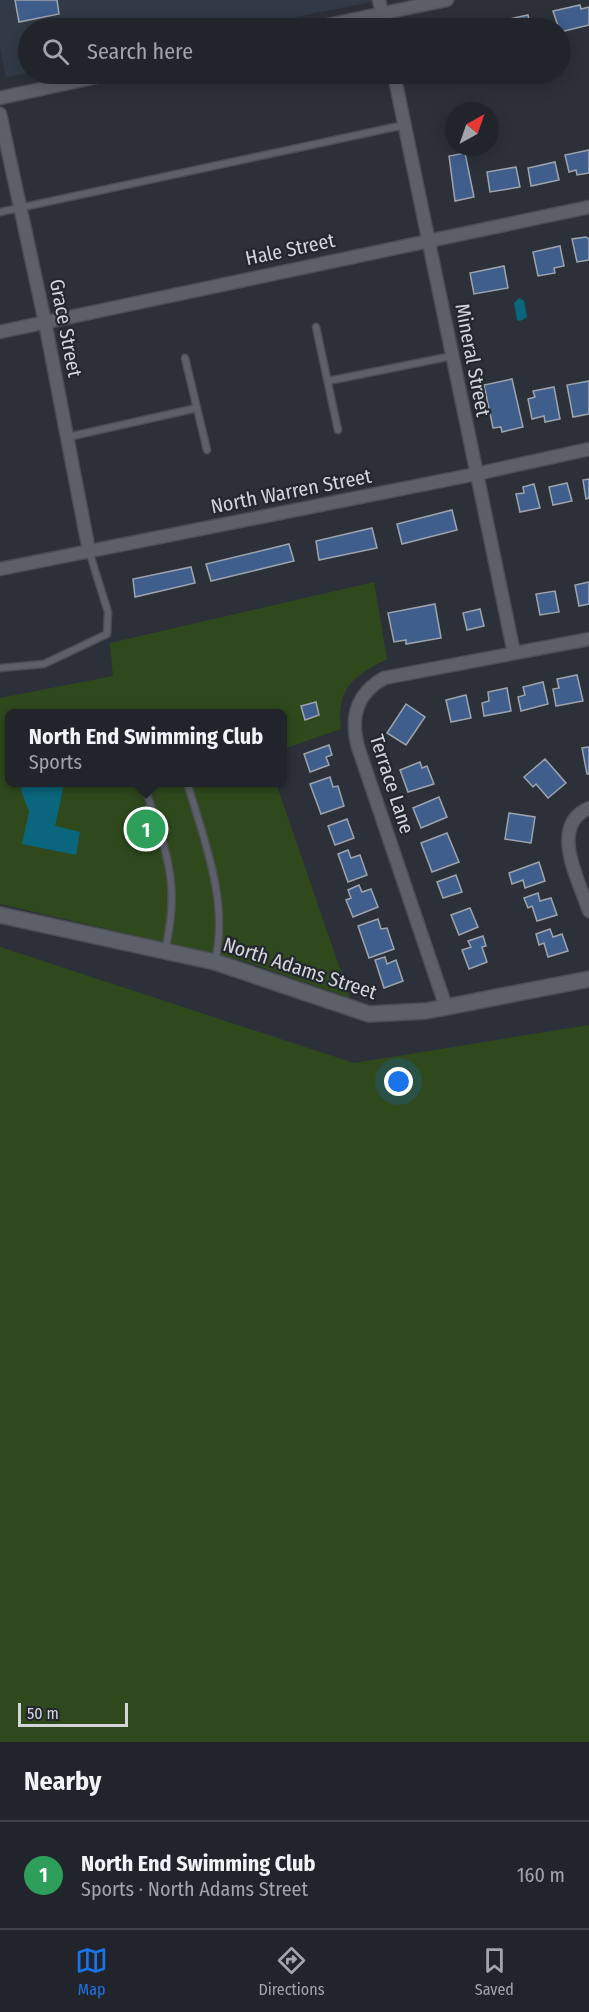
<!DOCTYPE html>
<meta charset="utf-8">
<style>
body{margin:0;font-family:"Fira Sans Condensed",sans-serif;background:#292d33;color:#f1f3f6}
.compass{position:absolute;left:445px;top:102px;width:54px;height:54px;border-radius:50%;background:#21252b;box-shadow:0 3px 15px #0003;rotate:40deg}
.scale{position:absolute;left:18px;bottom:15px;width:110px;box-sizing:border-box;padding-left:6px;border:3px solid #d2d5da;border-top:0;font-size:16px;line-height:21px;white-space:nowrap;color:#d2d5da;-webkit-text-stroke:4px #23272e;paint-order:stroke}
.you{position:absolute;left:399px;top:1082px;width:21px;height:21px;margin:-15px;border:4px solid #fff;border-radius:50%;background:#1a73e8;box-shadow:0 0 0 9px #1a73e833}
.badge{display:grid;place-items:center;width:39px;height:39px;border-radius:50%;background:#1a73e8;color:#fff;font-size:20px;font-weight:700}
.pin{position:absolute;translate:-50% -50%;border:3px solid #fff;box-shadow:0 2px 6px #0006}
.popup{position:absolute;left:5px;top:709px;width:282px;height:78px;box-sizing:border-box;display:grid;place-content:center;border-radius:9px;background:#21252b;filter:drop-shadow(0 2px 4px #0005);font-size:20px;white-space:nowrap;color:#a2a5a9}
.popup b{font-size:22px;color:#f1f3f6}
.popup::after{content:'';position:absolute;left:50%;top:100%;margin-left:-12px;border:12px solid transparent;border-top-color:#21252b}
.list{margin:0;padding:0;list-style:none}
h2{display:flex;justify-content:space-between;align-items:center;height:78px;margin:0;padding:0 24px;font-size:26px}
h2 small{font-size:20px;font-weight:400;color:#a2a5a9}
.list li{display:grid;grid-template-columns:39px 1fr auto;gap:18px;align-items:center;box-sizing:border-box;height:108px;padding:0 24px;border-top:2px solid #3e4247}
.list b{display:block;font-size:22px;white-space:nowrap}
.list p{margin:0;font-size:20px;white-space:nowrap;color:#a2a5a9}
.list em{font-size:20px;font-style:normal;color:#a2a5a9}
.icon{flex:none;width:33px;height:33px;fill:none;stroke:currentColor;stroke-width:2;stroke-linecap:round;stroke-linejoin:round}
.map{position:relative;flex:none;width:589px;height:1742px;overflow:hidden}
.search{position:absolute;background:#21252b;box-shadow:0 3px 15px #0003;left:18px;right:18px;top:18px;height:66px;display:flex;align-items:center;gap:15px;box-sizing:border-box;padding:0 21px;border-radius:33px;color:#a2a5a9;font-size:22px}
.sheet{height:186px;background:#21252b}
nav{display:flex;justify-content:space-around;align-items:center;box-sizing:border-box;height:84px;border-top:2px solid #3e4247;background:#21252b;font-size:16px;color:#a2a5a9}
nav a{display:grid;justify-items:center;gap:3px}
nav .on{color:#1a73e8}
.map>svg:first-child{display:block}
.built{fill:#323a47}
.green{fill:#2f491d}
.water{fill:#0a667c}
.building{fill:#405e8c;stroke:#9ea4ae;stroke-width:1.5}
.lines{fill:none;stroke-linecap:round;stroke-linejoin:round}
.service-casing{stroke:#4a4e54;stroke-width:9}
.minor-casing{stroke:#4a4e54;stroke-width:15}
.tertiary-casing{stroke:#4a4e54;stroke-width:18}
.service{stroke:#5c6169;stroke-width:6}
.minor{stroke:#5c6169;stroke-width:12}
.tertiary{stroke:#5c6169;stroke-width:15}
.labels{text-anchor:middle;stroke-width:4.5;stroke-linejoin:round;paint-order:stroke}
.street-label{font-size:20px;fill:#d2d5da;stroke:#23272e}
</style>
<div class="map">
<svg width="589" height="1742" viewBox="0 0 589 1742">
<rect width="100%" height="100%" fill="#2c3139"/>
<path class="built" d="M 0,0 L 371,0 L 371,2 L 242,28 L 28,28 L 28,73 L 6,77 L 0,47 Z"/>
<g class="green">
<path d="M 374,582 L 387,659 C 353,676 336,689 341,729 L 283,749 L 282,714 L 9,714 L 9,782 L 276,783 L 350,998 L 241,960 L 0,904 L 0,698 L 113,676 L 110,643 Z"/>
<path d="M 0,947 L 354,1063 L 589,1025 L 589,1742 L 0,1742 Z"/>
</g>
<g class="water">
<path d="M 519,298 L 524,301 L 527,317 L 520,321 L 517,320 L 514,303 Z"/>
<path d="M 57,782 L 64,784 L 55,826 L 80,832 L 76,855 L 22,844 L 29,812 L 21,790 L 23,783 Z"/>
</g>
<g class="building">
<path d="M 15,0 L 57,0 L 59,14 L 19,22 Z"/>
<path d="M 580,5 L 581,9 L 589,7 L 589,25 L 560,32 L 553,11 Z"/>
<path d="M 528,15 L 531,28 L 502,28 L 500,21 Z"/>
<path d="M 482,24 L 483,28 L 461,28 Z"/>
<path d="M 589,150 L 589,173 L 577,175 L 576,170 L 569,172 L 565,155 Z"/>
<path d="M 465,153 L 474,197 L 455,201 L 449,156 Z"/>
<path d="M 555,162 L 559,180 L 531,186 L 528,168 Z"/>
<path d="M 516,167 L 520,187 L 490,192 L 487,172 Z"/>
<path d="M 586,237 L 589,239 L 589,260 L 577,262 L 572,239 Z"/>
<path d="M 560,246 L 564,266 L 554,268 L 555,273 L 538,276 L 533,252 Z"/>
<path d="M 504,266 L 508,288 L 474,294 L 470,273 Z"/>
<path d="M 512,379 L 523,427 L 502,432 L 501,427 L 493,428 L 484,385 Z"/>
<path d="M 589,381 L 589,414 L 573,417 L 567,385 Z"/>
<path d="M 554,387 L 560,419 L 545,422 L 544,416 L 532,419 L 528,399 L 535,397 L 533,391 Z"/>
<path d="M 589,479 L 589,498 L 586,499 L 583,480 Z"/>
<path d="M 567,483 L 572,501 L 553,505 L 549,487 Z"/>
<path d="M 534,484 L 540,508 L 520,512 L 516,494 L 524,493 L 523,487 Z"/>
<path d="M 452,510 L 457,530 L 402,544 L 397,524 Z"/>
<path d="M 372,528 L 377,548 L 319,560 L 316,541 Z"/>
<path d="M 289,544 L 294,561 L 211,581 L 206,564 Z"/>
<path d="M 191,567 L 195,583 L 135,597 L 133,579 Z"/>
<path d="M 589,582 L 589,604 L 579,606 L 575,585 Z"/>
<path d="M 555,591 L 559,612 L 540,615 L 536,594 Z"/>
<path d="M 435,604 L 441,638 L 406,644 L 406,640 L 394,642 L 388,613 Z"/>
<path d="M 480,609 L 484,626 L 467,630 L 463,613 Z"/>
<path d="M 577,675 L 583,701 L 556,706 L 553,689 L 559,688 L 557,679 Z"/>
<path d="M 543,682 L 548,704 L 521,711 L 518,697 L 525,695 L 523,687 Z"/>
<path d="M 507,688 L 511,711 L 484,716 L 482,703 L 489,701 L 488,692 Z"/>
<path d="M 466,695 L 471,718 L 451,722 L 446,700 Z"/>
<path d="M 316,702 L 319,715 L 305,720 L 301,706 Z"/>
<path d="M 406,704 L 425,717 L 406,745 L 387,733 Z"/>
<path d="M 329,745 L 332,755 L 326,757 L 329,765 L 310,772 L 304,754 Z"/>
<path d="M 589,747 L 589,774 L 587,774 L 582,748 Z"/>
<path d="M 545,759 L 566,783 L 548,798 L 536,784 L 533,787 L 524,777 Z"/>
<path d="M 420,762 L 422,768 L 427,766 L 434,784 L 408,792 L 400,770 Z"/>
<path d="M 330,777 L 333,787 L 338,786 L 344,806 L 321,814 L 310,784 Z"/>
<path d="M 439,797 L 447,817 L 421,828 L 413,808 Z"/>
<path d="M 509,813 L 535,817 L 531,843 L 505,839 Z"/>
<path d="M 347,819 L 354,838 L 335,845 L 328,826 Z"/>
<path d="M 447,833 L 459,862 L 432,872 L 421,843 Z"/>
<path d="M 348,850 L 351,858 L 360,855 L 367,875 L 348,882 L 338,854 Z"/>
<path d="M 539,862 L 545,881 L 525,888 L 523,880 L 512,884 L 509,873 Z"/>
<path d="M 456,875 L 462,892 L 443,898 L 437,882 Z"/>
<path d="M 359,885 L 362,892 L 371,889 L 378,907 L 353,917 L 346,900 L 351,898 L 348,890 Z"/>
<path d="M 538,893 L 540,901 L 551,898 L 557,915 L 537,921 L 532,906 L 528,908 L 524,898 Z"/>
<path d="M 470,908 L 478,927 L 459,935 L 451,915 Z"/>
<path d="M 378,919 L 381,929 L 387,928 L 394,949 L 369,958 L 358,926 Z"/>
<path d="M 550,929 L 553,937 L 562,934 L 568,951 L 548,957 L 544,943 L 539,945 L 536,934 Z"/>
<path d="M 483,936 L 486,946 L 482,947 L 487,962 L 469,969 L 462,950 L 471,947 L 468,941 Z"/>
<path d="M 385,957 L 387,964 L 396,960 L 403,981 L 384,988 L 375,960 Z"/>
</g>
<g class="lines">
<g class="service-casing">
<g id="service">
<path d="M 0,212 L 404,125"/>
<path d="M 316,327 L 338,430"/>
<path d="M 185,358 L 207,450"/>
<path d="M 328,381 L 452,356"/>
<path d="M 68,437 L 197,408"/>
<path d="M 0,668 L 44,664 L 107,634 L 108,612 L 89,551"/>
<path d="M 143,782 C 164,847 182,880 165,950"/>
<path d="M 187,782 C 204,840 229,901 215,961"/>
</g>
</g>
<g class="minor-casing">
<g id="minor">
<path d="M 379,0 L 385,28"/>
<path d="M 313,28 L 447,0"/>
<path d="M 394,74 L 514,653"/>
<path d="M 0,98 L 111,74"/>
<path d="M 0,114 L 45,322 L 89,551"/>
<path d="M 0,332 L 589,207"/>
<path d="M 0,569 L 476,474 L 589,449"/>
<path d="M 589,808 C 548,826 579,880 589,911"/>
<path d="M 446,1007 L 358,747 C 350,717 356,694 384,678 L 589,639"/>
</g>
</g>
<g class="tertiary-casing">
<path id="tertiary" d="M 0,915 L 215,962 L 369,1014 L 426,1011 L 589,979"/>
</g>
<use href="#service" class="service"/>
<use href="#minor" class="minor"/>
<use href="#tertiary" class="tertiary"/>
</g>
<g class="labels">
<g class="street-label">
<text transform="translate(290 249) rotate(-12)" y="7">Hale Street</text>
<text transform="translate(66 328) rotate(79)" y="7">Grace Street</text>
<text transform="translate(473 360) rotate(79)" y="7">Mineral Street</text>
<text transform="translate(291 491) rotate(-11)" y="7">North Warren Street</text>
<text transform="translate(392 784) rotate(72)" y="7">Terrace Lane</text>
<text transform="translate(300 968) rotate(18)" y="7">North Adams Street</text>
</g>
</g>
</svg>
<svg class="compass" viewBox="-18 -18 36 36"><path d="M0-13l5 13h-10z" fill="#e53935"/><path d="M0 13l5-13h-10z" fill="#a2a5a9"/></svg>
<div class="scale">50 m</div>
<div class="you"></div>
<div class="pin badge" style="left:146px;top:829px;background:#2e9e5b">1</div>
<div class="popup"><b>North End Swimming Club</b>Sports</div>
<div class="search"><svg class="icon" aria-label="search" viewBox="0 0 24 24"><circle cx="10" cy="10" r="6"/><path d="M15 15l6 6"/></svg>Search here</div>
</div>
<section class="sheet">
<h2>Nearby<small></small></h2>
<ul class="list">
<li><span class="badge" style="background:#2e9e5b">1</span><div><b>North End Swimming Club</b><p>Sports · North Adams Street</p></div><em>160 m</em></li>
</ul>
</section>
<nav>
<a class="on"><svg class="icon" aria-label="map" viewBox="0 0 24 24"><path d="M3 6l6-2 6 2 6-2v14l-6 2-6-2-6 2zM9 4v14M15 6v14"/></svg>Map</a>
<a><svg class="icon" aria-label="directions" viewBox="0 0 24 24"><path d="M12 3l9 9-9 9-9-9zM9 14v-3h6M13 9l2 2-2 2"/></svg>Directions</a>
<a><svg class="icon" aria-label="saved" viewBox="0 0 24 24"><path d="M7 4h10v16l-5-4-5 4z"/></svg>Saved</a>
</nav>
